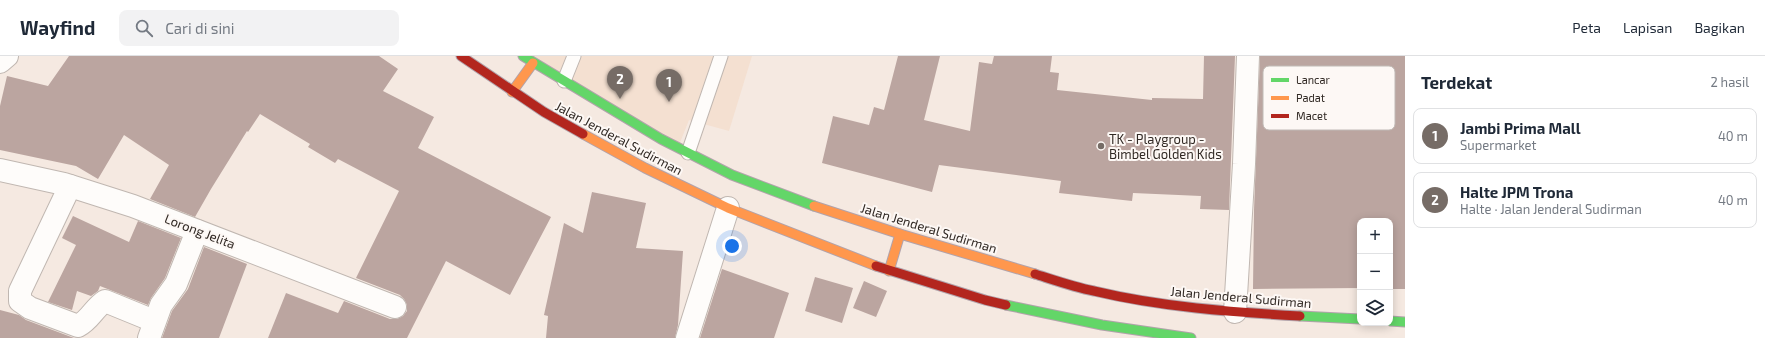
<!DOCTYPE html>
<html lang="id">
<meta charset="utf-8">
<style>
body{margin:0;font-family:"Exo 2",sans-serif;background:#f2f2f3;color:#1f2937}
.controls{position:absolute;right:12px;bottom:12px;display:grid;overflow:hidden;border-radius:8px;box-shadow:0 2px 10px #0003}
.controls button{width:36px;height:36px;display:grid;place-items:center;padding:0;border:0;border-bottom:1px solid #e0e1e3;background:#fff;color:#1f2937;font:20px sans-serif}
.you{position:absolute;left:732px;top:190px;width:14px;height:14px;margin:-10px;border:3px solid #fff;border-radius:50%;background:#1a73e8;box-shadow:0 0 0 6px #1a73e833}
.badge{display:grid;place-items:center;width:26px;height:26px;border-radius:50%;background:#766c66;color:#fff;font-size:13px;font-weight:700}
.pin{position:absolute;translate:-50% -33px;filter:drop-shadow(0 1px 2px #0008)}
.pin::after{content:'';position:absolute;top:21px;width:14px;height:12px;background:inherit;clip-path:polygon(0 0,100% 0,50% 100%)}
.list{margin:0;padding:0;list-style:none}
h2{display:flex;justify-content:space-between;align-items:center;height:52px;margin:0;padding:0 16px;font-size:17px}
h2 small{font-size:13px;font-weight:400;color:#747a83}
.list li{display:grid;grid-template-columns:26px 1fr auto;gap:12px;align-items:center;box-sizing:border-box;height:56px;margin:0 8px 8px;padding:0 8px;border:1px solid #e0e1e3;border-radius:8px}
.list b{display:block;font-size:15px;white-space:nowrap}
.list p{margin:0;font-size:13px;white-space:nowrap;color:#747a83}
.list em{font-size:13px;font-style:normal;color:#747a83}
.icon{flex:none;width:22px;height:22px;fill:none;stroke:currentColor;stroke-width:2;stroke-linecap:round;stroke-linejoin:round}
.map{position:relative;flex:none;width:1405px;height:282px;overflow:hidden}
header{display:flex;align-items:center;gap:24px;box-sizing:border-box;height:56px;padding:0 20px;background:#fff;border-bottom:1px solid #e0e1e3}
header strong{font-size:19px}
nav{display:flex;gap:22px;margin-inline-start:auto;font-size:14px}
.search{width:280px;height:36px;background:#f2f2f3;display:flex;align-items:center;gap:10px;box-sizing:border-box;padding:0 14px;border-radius:8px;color:#747a83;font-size:15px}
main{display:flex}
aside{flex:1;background:#fff}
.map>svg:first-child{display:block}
.built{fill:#f4e0d1}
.building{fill:#bba5a0}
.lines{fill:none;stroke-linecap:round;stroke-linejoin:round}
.lane-casing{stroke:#c0b7b1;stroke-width:15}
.street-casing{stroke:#c0b7b1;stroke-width:24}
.fast-casing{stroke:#b2a3ab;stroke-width:11}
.slow-casing{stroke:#b2a3ab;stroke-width:11}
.jam-casing{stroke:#b2a3ab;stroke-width:11}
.lane{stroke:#fefcfa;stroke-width:13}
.street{stroke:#fefcfa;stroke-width:22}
.fast{stroke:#63d668;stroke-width:9}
.slow{stroke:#ff974d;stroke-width:9}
.jam{stroke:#b3261e;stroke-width:9}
.poi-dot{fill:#766c66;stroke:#fdf8f5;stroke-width:1.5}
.labels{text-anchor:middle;stroke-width:4;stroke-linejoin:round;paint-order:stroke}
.street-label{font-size:13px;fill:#312924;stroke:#fdf8f5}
.poi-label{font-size:13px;fill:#312924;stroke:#fdf8f5;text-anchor:start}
.key{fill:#fdf8f5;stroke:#c0bab6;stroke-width:1}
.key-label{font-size:11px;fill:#312924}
</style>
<header>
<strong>Wayfind</strong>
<div class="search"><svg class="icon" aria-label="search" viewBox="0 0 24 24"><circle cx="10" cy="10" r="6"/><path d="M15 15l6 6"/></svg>Cari di sini</div>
<nav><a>Peta</a><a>Lapisan</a><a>Bagikan</a></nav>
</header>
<main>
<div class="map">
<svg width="1405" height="282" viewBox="0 0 1405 282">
<rect width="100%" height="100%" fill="#f5e9e1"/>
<path class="built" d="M 527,0 L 752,0 L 729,75 L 689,64 L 679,89 Z"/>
<g class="building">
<path d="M 69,0 L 379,0 L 398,13 L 383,35 L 434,61 L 418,92 L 551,161 L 510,239 L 446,205 L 407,282 L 268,282 L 286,237 L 338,257 L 344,245 L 390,263 L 397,263 L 403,260 L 407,255 L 407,249 L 404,243 L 400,239 L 356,222 L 399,135 L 338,103 L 335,107 L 308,91 L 310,88 L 260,58 L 248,76 L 247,75 L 211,133 L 195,161 L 150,143 L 169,109 L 124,79 L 98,123 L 76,110 L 0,94 L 0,50 L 7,20 L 48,30 Z"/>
<path d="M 898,0 L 940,0 L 924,64 L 970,75 L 979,6 L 992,8 L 994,0 L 1052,0 L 1050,16 L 1059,17 L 1057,34 L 1152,44 L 1152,42 L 1203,43 L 1204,0 L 1235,0 L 1229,154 L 1200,153 L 1201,140 L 1133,137 L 1132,145 L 1059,137 L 1061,125 L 939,109 L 932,136 L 822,107 L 833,60 L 869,69 L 874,51 L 884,54 Z"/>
<path d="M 1260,0 L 1405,0 L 1405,233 L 1390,233 L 1390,165 L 1360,165 L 1360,232 L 1253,233 L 1254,154 Z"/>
<path d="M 592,136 L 646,147 L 636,192 L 683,195 L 678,269 L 675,282 L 546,282 L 548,260 L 544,259 L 564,167 L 583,177 Z"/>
<path d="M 73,160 L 129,186 L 138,165 L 181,182 L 165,222 L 151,242 L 148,249 L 100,230 L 98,235 L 91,240 L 77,235 L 72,254 L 48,246 L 76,189 L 62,182 Z"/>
<path d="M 204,191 L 247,208 L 219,282 L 162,282 L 172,255 L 188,233 Z"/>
<path d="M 722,213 L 789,237 L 774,282 L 700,282 Z"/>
<path d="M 815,221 L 853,232 L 842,267 L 805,255 Z"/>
<path d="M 864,225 L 887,235 L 876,261 L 853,252 Z"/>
<path d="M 0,254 L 19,259 L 26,264 L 74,282 L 0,282 Z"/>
</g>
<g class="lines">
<g class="lane-casing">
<g id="lane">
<path d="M 564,25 L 574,0"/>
<path d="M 688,97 L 721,0"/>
</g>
</g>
<g class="street-casing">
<g id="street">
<path d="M 0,6 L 7,0"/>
<path d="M 0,114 L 64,128 L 133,150 L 395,251"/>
<path d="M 70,130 L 20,235 L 20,245 L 30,252 L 78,270 C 90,264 94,252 105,245 L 154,265"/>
<path d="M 1235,256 L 1244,108 L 1248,0"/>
<path d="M 149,282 L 161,249 L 176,228 L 197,175"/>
<path d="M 687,282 L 728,152"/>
</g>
</g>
<g class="fast-casing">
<g id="fast">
<path d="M 523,0 L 661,83 L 732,119 L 814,150"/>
<path d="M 1006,249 L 1102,269 L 1191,282"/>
<path d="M 1300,260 L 1360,263"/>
<path d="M 1390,265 L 1405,266"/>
</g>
</g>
<g class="slow-casing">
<g id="slow">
<path d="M 512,36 L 533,7"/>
<path d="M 583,78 L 645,112 L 728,152 L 876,210"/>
<path d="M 814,150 L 900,178 L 1035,218"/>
<path d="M 889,215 L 900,178"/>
</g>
</g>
<g class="jam-casing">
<g id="jam">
<path d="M 461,0 L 544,56 L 583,78"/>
<path d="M 876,210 L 985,244 L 1006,249"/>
<path d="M 1035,218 C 1054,224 1074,231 1094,235 C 1161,251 1231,256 1300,260"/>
</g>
</g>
<use href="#lane" class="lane"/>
<use href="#street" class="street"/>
<use href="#fast" class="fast"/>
<use href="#slow" class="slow"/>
<use href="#jam" class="jam"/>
</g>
<circle class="poi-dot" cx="1101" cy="90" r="4"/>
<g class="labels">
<g class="street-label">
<text transform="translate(619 82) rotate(28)" y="5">Jalan Jenderal Sudirman</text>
<text transform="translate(929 172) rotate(17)" y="5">Jalan Jenderal Sudirman</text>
<text transform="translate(200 175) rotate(21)" y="5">Lorong Jelita</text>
<text transform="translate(1241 241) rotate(5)" y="5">Jalan Jenderal Sudirman</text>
</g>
<g class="poi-label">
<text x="1109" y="88">TK - Playgroup -<tspan x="1109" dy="15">Bimbel Golden Kids</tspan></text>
</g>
</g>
<rect x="1263" y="10" width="132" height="64" rx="6" class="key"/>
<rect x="1271" y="22" width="18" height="4" fill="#63d668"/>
<rect x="1271" y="40" width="18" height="4" fill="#ff974d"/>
<rect x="1271" y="58" width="18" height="4" fill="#b3261e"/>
<g class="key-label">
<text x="1296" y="28">Lancar</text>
<text x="1296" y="46">Padat</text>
<text x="1296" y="64">Macet</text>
</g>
</svg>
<div class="controls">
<button>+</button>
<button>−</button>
<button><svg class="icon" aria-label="layers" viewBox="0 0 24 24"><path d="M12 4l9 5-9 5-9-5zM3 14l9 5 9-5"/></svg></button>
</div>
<div class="you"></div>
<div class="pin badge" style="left:669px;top:46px">1</div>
<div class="pin badge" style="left:620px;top:43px">2</div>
</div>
<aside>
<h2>Terdekat<small>2 hasil</small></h2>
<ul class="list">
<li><span class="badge">1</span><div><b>Jambi Prima Mall</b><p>Supermarket</p></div><em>40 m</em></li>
<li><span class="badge">2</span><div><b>Halte JPM Trona</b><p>Halte · Jalan Jenderal Sudirman</p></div><em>40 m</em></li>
</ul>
</aside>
</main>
